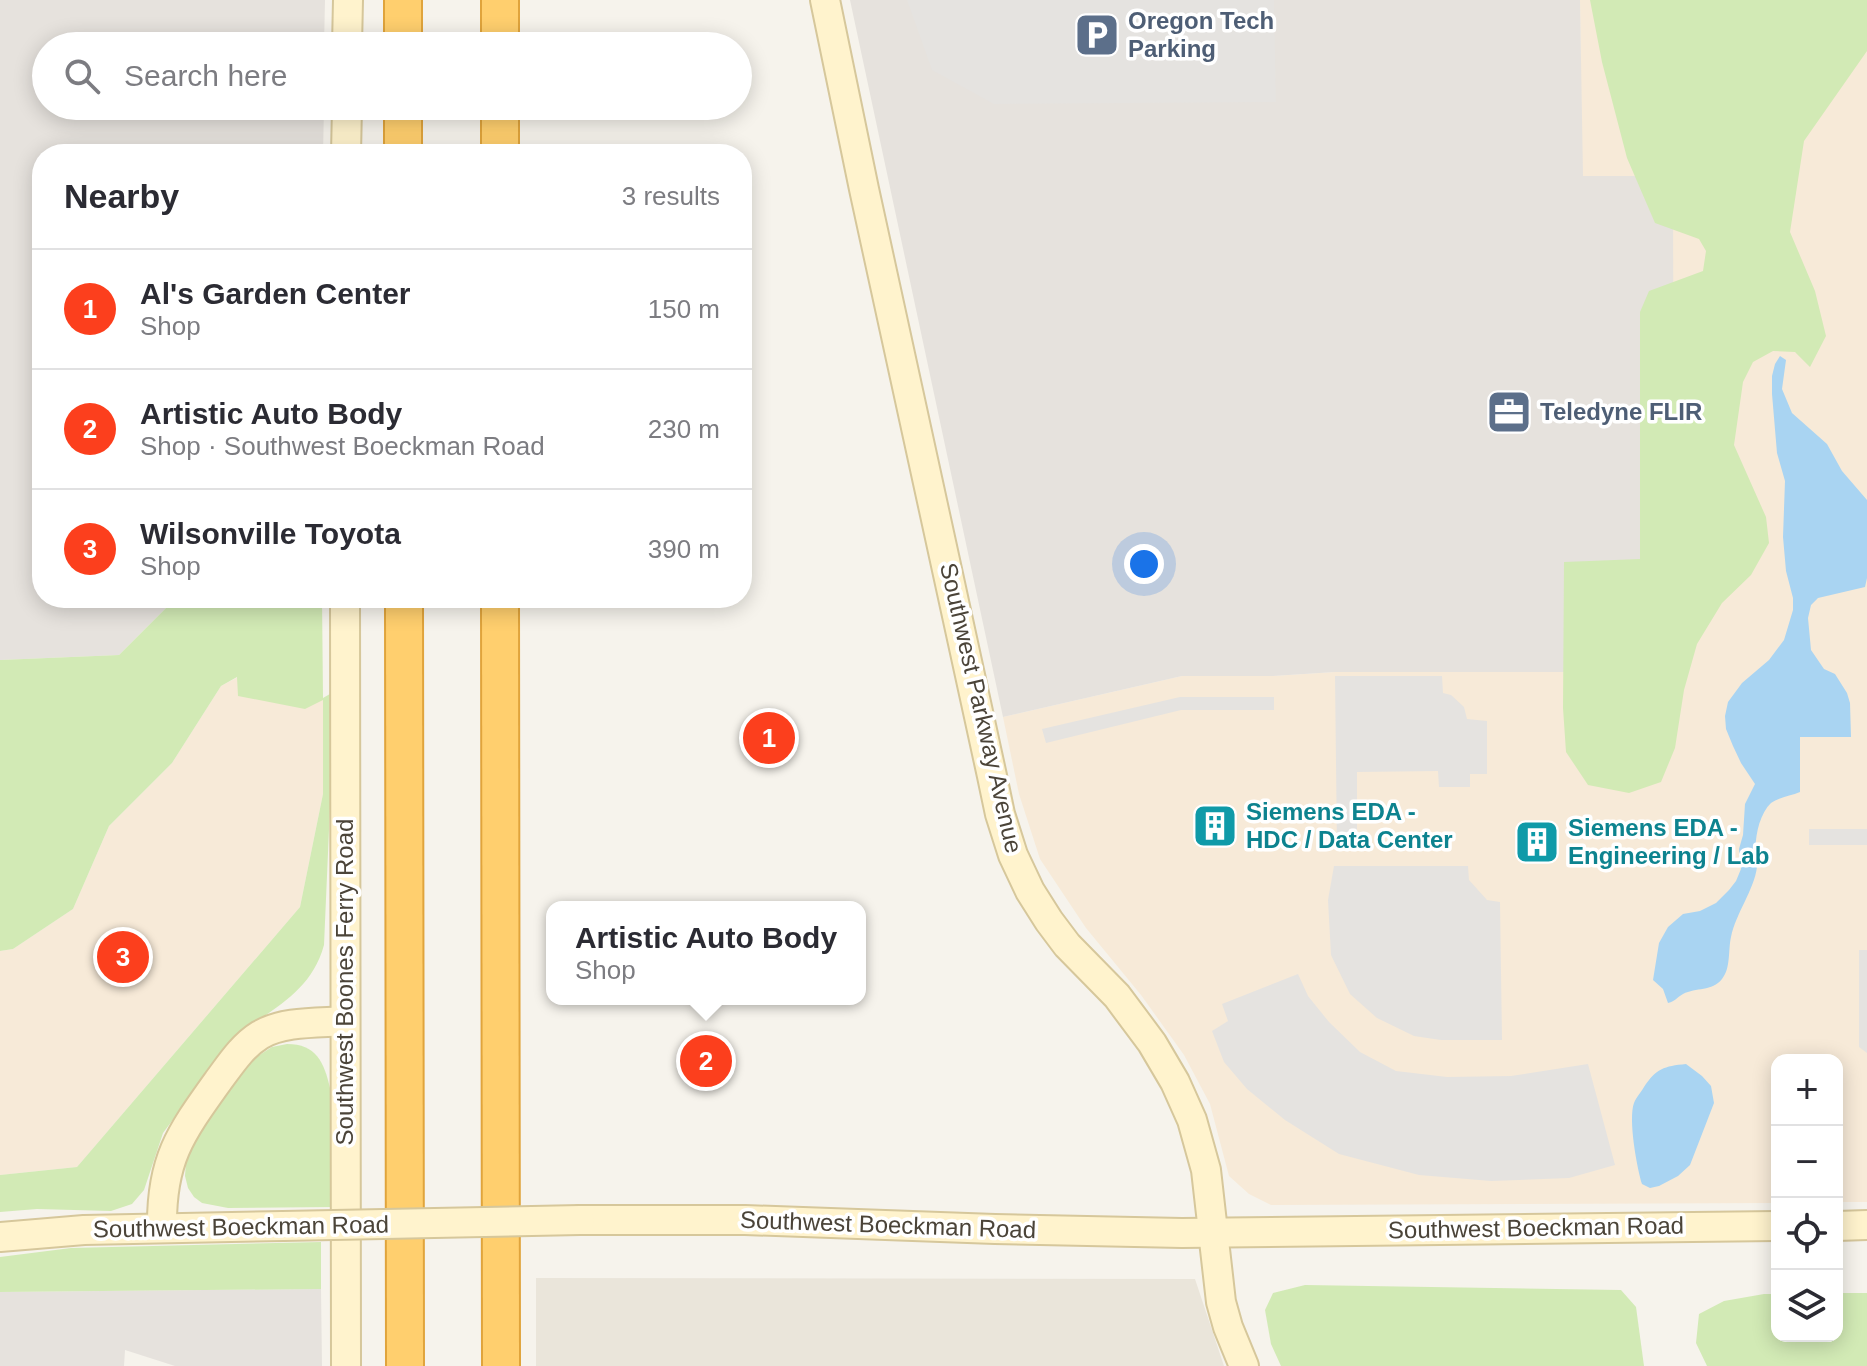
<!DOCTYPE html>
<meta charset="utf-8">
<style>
body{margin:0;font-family:Arial,sans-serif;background:#f2f2f3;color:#2b2b33}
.controls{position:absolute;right:24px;bottom:24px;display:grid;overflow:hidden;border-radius:16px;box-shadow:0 4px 20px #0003}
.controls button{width:72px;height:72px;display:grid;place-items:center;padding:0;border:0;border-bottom:2px solid #e1e1e2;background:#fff;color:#2b2b33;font:40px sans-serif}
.you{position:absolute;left:1144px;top:564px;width:28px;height:28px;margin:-20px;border:6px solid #fff;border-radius:50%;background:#1a73e8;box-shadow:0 0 0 12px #1a73e833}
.badge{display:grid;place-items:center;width:52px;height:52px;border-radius:50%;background:#fc3f1d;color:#fff;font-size:26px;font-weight:700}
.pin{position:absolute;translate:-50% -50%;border:4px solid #fff;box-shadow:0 2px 8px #0006}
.popup{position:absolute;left:546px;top:901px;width:320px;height:104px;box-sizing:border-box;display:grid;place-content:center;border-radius:16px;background:#fff;filter:drop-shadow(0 2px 6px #0005);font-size:26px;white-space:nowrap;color:#7c7c81}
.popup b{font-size:30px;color:#2b2b33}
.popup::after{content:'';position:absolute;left:50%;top:100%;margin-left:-16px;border:16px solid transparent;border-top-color:#fff}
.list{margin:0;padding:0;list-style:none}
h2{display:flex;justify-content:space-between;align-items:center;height:104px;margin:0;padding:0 32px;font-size:34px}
h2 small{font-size:26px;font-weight:400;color:#7c7c81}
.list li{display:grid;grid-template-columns:52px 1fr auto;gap:24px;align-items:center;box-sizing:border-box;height:120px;padding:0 32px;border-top:2px solid #e1e1e2}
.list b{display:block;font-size:30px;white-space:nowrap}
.list p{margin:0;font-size:26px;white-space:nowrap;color:#7c7c81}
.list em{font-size:26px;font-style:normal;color:#7c7c81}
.icon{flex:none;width:44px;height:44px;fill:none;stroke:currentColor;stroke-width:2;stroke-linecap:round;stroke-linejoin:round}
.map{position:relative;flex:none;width:1867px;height:1366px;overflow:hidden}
.search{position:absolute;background:#fff;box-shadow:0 4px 20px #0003;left:32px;top:32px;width:720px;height:88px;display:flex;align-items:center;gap:20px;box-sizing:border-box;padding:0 28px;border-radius:44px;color:#7c7c81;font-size:30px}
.panel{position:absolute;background:#fff;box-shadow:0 4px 20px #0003;left:32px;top:144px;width:720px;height:464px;border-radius:32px}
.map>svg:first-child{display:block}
.residential{fill:#eae5da}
.commercial{fill:#f7ead8}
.industrial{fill:#e6e2dd}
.green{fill:#d2eab5}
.parking{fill:#e5e3e0}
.water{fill:#a9d4f2}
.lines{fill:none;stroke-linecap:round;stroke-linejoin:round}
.secondary-casing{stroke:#d6c79b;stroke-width:32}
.highway-casing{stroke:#e0a43c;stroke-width:40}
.secondary{stroke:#fff3cd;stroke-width:28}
.highway{stroke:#ffcf6e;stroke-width:36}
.secondary-bridge-casing{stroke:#d6c79b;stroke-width:32;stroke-linecap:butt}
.secondary-bridge{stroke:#fff3cd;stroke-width:28}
.labels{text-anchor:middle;stroke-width:7;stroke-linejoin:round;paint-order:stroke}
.service-label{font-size:24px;font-weight:bold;fill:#4e5e75;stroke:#fff;text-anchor:start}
.street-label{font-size:24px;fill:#4b4439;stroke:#fff}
.culture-label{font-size:24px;font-weight:bold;fill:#0d838f;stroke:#fff;text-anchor:start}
</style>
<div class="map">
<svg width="1867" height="1366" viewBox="0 0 1867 1366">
<rect width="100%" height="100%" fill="#f6f3ec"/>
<path class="residential" d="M 536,1278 L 1195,1279 L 1224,1366 L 536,1366 Z"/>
<g class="commercial">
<path d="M 1580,0 L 1867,0 L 1867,1202 L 1837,1202 L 1837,1060 L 1777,1060 L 1777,1203 L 1271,1205 L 1249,1194 L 1229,1176 L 1210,1104 L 1184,1055 L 1141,995 L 1086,928 L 1040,859 L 1019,794 L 1003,717 L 1182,676 L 1273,676 L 1335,672 L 1673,176 L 1582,176 Z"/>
<path d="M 238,677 L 323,699 L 323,794 L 300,907 L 77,1167 L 0,1175 L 0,951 L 13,949 L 73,909 L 109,826 L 172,763 L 221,686 Z"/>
</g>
<g class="industrial">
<path d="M 0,0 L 325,0 L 324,46 L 46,46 L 46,106 L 324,106 L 323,154 L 42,154 L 42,598 L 176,598 L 119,655 L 0,660 Z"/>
<path d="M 850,0 L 1580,0 L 1583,176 L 1673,176 L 1674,672 L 1335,672 L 1273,676 L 1182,676 L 1003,717 Z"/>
<path d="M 321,1289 L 322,1366 L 175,1366 L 125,1350 L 124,1366 L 0,1366 L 0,1292 Z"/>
</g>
<g class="green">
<path d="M 1590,0 L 1867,0 L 1867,51 L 1804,141 L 1790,232 L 1815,291 L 1826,336 L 1810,367 L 1795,352 L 1773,351 L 1753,362 L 1743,382 L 1734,445 L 1766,517 L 1769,543 L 1751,575 L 1722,603 L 1697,644 L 1684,690 L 1675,748 L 1661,782 L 1629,793 L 1588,785 L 1566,752 L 1563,708 L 1564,562 L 1640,559 L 1640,312 L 1649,291 L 1703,271 L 1706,251 L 1699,239 L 1655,223 L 1627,158 L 1602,62 Z"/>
<path d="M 176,598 L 322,598 L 323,698 L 335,691 L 324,945 C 310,997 265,1010 230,1043 L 163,1133 L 144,1190 L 132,1204 L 111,1211 L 37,1209 L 0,1212 L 0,1175 L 77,1167 L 300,907 L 323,794 L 323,700 L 305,709 L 238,696 L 237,677 L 221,686 L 172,763 L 109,826 L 73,909 L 13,949 L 0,951 L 0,660 L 119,655 Z"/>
<path d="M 287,1044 C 316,1044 324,1062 330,1088 L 333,1207 L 228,1208 L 202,1203 L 194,1197 L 188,1188 L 185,1176 L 186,1162 L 190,1147 L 199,1130 L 247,1063 L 272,1047 Z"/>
<path d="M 321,1242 L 321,1289 L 0,1292 L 0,1257 L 71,1248 Z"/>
<path d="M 1305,1285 L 1621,1290 L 1636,1307 L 1644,1366 L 1281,1366 L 1271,1344 L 1265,1310 L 1273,1293 Z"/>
<path d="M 1837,1293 L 1867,1293 L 1867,1366 L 1707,1366 L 1696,1343 L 1699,1314 L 1724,1301 L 1764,1294 L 1777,1294 L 1777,1336 L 1837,1336 Z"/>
</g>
<g class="parking">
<path d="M 907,0 L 1274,0 L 1276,102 L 994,104 L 932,70 Z"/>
<path d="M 1335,676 L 1442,676 L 1443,693 L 1451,695 L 1464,707 L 1467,719 L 1487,721 L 1487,774 L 1470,774 L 1470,787 L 1439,787 L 1438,771 L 1357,772 L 1357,847 L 1337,847 Z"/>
<path d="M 1180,697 L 1274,697 L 1274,710 L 1181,710 L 1046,743 L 1042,729 Z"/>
<rect x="1809" y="829" width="58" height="16"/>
<path d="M 1334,866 L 1468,866 L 1469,880 L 1487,900 L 1500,902 L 1502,1040 L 1441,1040 L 1414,1036 L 1377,1018 L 1350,994 L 1331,955 L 1328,900 Z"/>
<path d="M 1859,950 L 1867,950 L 1867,1053 L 1859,1047 Z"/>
<path d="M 1298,974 L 1308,996 L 1329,1022 L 1360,1052 L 1396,1071 L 1447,1077 L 1511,1076 L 1588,1064 L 1615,1165 L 1569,1178 L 1491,1181 L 1419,1175 L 1339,1154 L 1285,1120 L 1247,1089 L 1224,1062 L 1212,1031 L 1228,1021 L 1222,1004 Z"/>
</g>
<g class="water">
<path d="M 1780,356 L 1786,360 L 1782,389 L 1792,413 L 1827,444 L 1842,471 L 1867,500 L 1867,578 L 1865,587 L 1818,598 L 1811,605 L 1808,618 L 1811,650 L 1824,669 L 1835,674 L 1847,693 L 1850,703 L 1851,737 L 1800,737 L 1800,792 C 1791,796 1779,797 1771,803 C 1759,814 1754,840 1756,855 C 1756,865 1758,857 1757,867 C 1754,890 1736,913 1731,937 C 1728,950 1731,968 1722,979 C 1712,992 1696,987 1683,994 C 1676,998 1676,1001 1668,1003 L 1663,989 L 1653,980 L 1659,943 L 1668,927 L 1683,914 L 1700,911 L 1716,903 L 1729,890 L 1736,881 L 1741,869 L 1739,849 L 1743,835 L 1745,804 L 1755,784 L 1741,763 L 1733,746 L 1726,729 L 1725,716 L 1728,702 L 1742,683 L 1769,660 L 1784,640 L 1793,610 L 1793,598 L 1786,571 L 1783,537 L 1785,481 L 1777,453 L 1772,394 L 1772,376 L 1775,364 Z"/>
<path d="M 1686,1064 L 1702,1076 L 1711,1086 L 1714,1103 L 1690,1165 L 1678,1176 L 1659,1186 L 1650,1188 L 1642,1184 C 1637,1168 1628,1119 1634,1103 C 1636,1098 1641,1092 1644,1087 C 1656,1069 1664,1066 1686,1064 Z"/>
</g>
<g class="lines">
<g class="secondary-casing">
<g id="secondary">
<path d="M 825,0 L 864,189 L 992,776 L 1000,814 L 1013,855 L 1030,891 L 1049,921 L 1067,945 L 1117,996 L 1152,1043 L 1175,1082 L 1192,1120 L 1206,1170 L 1221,1302 L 1228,1327 L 1244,1366"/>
<path d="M 347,46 L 348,0"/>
<path d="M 346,154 L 347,106"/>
<path d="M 345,598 L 346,1366"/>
<path d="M 580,1220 L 745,1220 L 995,1229 L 1182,1233 L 1777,1226"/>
<path d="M 1837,1226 L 1867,1225"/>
<path d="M 162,1228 C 161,1160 180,1134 218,1081 C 230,1065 242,1046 260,1035 C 283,1021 319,1023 345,1021"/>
<path d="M 0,1237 L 84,1230 L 283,1226"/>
</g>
</g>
<g class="highway-casing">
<g id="highway">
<path d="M 403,0 L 403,46"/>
<path d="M 500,0 L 500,46"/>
<path d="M 403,106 L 403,154"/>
<path d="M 500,106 L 500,154"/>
<path d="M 404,598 L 405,1366"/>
<path d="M 500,598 L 501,1366"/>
</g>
</g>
<use href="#secondary" class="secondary"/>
<use href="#highway" class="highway"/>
<g class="secondary-bridge-casing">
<path id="secondary-bridge" d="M 283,1226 L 580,1220"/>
</g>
<use href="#secondary-bridge" class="secondary-bridge"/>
</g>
<defs>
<g id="parking-square" transform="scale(2.3)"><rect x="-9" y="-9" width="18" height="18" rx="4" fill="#5c6f8a" stroke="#fff"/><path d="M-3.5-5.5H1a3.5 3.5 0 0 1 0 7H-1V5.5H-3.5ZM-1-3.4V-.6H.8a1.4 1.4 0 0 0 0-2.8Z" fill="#fff"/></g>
<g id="office-square" transform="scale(2.3)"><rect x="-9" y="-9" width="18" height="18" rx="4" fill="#5c6f8a" stroke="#fff"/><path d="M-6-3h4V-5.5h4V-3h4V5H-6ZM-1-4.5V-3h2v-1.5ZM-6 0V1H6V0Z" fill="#fff"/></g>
<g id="building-square" transform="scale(2.3)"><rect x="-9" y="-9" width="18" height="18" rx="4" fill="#0f9aa8" stroke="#fff"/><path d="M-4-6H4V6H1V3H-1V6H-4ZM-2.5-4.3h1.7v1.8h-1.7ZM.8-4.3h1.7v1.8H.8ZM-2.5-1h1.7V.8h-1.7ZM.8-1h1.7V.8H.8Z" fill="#fff"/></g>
</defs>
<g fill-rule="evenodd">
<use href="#parking-square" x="1097" y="35"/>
<use href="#office-square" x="1509" y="412"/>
<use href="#building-square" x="1215" y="826"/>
<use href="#building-square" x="1537" y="842"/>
</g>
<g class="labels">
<g class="service-label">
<text x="1128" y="29">Oregon Tech<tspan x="1128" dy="28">Parking</tspan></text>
<text x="1540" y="420">Teledyne FLIR</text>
</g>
<g class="street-label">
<text transform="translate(981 708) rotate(77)" y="8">Southwest Parkway Avenue</text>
<text transform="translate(345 982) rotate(-90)" y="8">Southwest Boones Ferry Road</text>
<text transform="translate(888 1225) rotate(2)" y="8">Southwest Boeckman Road</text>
<text transform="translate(241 1227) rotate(-1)" y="8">Southwest Boeckman Road</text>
<text transform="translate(1536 1228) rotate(-1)" y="8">Southwest Boeckman Road</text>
</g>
<g class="culture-label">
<text x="1246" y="820">Siemens EDA -<tspan x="1246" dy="28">HDC / Data Center</tspan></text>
<text x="1568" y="836">Siemens EDA -<tspan x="1568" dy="28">Engineering / Lab</tspan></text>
</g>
</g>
</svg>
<div class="controls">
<button>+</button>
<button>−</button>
<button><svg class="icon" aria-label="locate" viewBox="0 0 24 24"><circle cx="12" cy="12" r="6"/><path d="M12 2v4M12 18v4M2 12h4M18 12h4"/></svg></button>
<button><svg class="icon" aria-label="layers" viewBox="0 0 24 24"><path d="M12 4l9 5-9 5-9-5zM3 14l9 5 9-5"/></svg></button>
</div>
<div class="you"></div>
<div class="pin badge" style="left:769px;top:738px">1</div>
<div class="pin badge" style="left:706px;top:1061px">2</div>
<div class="popup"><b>Artistic Auto Body</b>Shop</div>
<div class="pin badge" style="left:123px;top:957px">3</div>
<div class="search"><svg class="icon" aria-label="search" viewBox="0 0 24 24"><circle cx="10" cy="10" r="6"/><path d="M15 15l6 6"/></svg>Search here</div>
<section class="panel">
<h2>Nearby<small>3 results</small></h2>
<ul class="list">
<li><span class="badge">1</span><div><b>Al's Garden Center</b><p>Shop</p></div><em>150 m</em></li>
<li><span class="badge">2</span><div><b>Artistic Auto Body</b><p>Shop · Southwest Boeckman Road</p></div><em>230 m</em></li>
<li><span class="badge">3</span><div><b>Wilsonville Toyota</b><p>Shop</p></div><em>390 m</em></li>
</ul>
</section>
</div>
